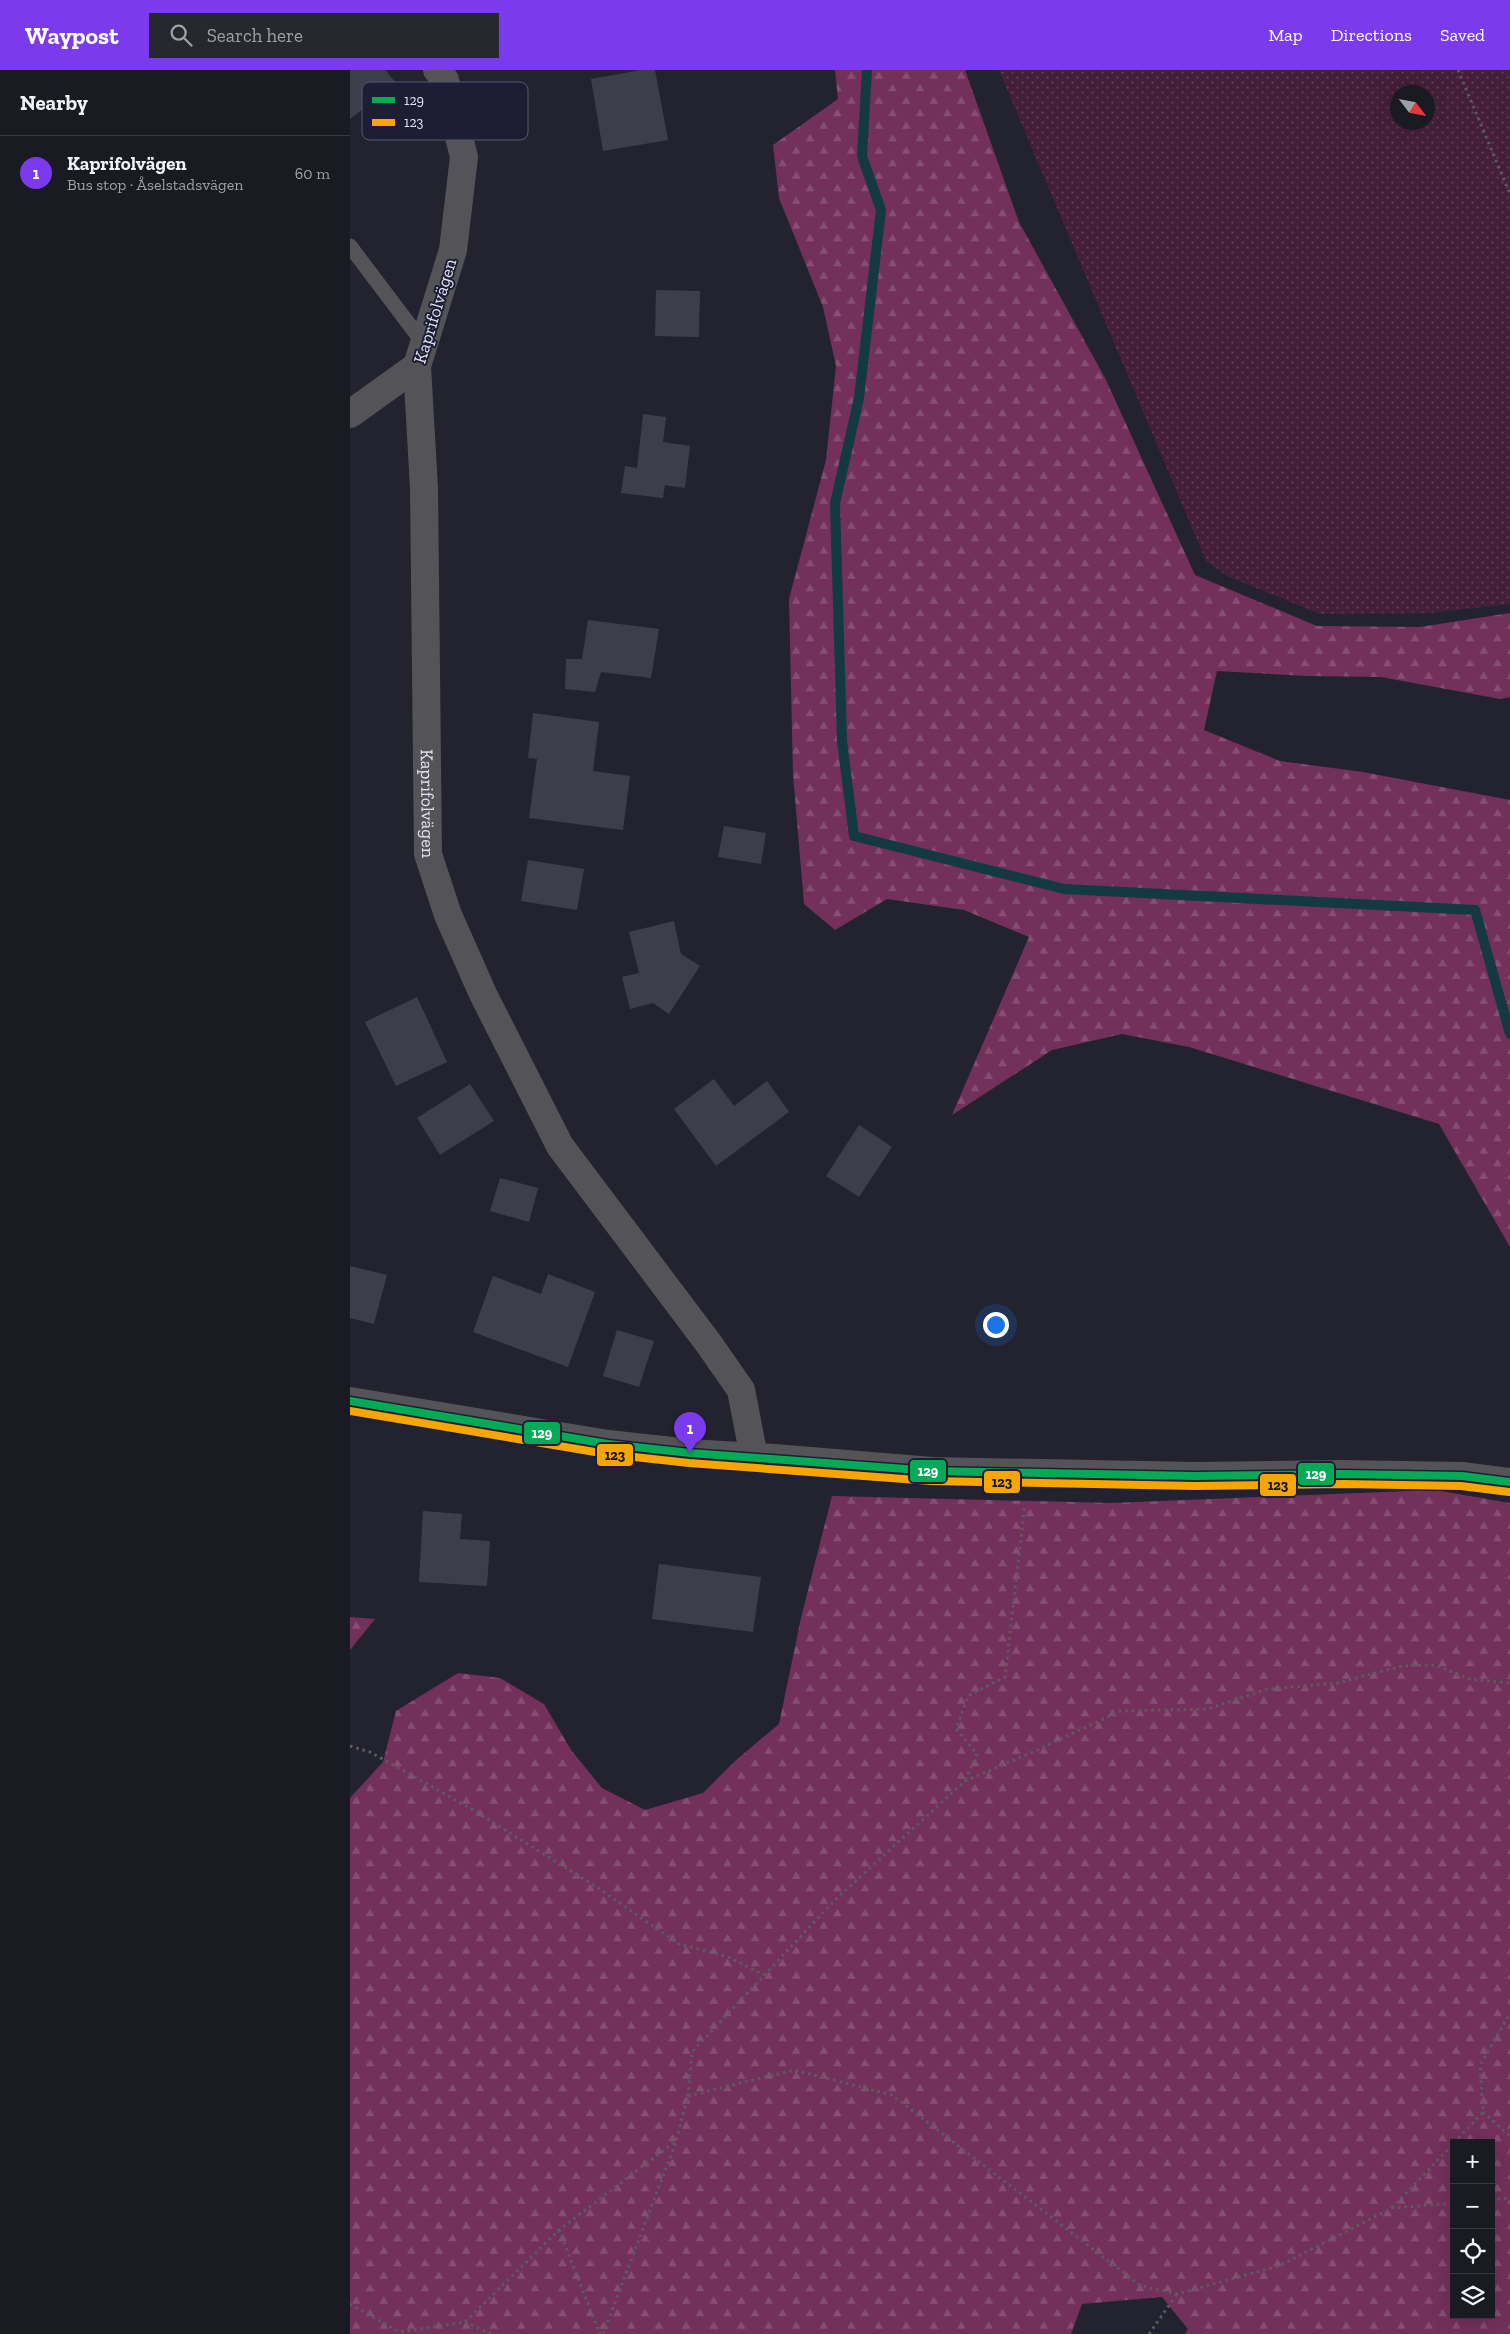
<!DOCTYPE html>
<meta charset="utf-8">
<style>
body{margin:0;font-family:"Zilla Slab",serif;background:#272730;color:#f1f3f6}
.controls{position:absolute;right:15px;bottom:15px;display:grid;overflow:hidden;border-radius:0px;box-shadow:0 5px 20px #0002}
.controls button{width:45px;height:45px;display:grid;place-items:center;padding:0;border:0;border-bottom:1px solid #383841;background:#1a1a23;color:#f1f3f6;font:25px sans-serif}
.compass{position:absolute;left:1040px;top:15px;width:45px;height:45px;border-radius:50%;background:#1a1a23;box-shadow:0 5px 20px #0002;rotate:122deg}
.you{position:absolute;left:645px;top:1254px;width:18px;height:18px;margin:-12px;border:4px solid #fff;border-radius:50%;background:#1a73e8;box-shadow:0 0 0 8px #1a73e833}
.badge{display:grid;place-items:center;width:32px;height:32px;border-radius:50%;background:#7c3aed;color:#fff;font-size:16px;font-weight:700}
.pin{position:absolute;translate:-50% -41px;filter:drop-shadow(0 1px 2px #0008)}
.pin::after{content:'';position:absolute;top:26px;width:18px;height:15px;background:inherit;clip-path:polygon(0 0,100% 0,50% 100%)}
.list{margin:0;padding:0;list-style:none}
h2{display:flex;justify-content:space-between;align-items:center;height:65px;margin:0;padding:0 20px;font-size:21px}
h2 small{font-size:16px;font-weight:400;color:#9fa1a6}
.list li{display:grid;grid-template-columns:32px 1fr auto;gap:15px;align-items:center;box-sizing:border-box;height:75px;padding:0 20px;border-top:1px solid #383841}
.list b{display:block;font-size:19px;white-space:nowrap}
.list p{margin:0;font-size:16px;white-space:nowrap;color:#9fa1a6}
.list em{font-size:16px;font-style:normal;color:#9fa1a6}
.icon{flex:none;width:28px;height:28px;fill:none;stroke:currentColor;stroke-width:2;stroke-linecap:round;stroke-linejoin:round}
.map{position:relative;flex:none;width:1160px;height:2264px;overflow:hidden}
header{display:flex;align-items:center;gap:30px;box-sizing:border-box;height:70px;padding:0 25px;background:#7c3aed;color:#fff}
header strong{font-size:24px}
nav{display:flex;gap:28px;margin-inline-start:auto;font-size:18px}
.search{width:350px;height:45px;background:#272730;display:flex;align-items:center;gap:12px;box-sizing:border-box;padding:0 18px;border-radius:0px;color:#9fa1a6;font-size:19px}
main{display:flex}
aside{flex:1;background:#1a1a23}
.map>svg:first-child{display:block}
.forest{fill:url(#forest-firs);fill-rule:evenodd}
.park{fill:url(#park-dots);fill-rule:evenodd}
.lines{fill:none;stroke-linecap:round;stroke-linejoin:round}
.stream{stroke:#133942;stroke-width:10}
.building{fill:#3c3f4a}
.path{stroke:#5c5b60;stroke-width:3;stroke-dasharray:2.5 4;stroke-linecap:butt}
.service{stroke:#545357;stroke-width:15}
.minor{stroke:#545357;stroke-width:28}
.bus-1-casing{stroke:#1d1e35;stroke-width:11}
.bus-2-casing{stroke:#1d1e35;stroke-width:11}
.bus-1{stroke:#06aa56;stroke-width:8}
.bus-2{stroke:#f7a600;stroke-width:8}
.labels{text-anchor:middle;stroke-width:4;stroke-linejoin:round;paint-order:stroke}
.street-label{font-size:18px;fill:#e2e4f4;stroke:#1d1e35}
.key{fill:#1d1e35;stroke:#58596e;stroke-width:1}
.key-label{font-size:14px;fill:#e2e4f4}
.line-badge{stroke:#1d1e35;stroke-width:2}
.badge-label{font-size:14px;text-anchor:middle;font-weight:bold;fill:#fff}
.pale-badge-label{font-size:14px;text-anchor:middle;font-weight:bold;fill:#111}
</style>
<header>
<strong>Waypost</strong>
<div class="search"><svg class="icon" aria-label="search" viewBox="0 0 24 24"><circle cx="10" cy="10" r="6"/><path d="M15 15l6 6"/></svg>Search here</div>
<nav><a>Map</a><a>Directions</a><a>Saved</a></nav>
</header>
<main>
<aside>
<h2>Nearby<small></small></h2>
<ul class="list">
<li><span class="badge">1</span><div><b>Kaprifolvägen</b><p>Bus stop · Åselstadsvägen</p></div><em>60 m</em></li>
</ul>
</aside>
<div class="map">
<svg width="1160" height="2264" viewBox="0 0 1160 2264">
<defs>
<pattern id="forest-firs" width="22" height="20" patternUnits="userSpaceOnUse" patternTransform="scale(1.25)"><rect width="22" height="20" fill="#72305b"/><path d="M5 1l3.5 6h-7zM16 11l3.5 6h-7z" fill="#864e73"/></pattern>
<pattern id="park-dots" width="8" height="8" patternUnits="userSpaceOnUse" patternTransform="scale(1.25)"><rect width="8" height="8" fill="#451f39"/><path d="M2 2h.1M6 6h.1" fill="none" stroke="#603f56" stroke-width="1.8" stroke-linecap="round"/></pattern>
</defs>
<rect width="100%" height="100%" fill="#23232f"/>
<g class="forest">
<path d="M 485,0 L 615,0 L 669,152 L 755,308 L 845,505 L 967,556 L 1070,557 L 1160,543 L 1160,627 L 1150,629 L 1031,607 L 958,606 L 867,601 L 854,660 L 930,691 L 1013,702 L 1160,730 L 1160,1177 L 1089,1054 L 839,977 L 772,964 L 702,980 L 602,1045 L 679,867 L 614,840 L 537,829 L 485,860 L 454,834 L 443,704 L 439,529 L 476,390 L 486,296 L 473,237 L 429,128 L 423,75 L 488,29 Z"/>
<path d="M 1085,1420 L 1160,1433 L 1160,2264 L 835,2264 L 838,2259 L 812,2227 L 732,2234 L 721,2264 L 0,2264 L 0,1728 L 33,1692 L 46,1641 L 108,1603 L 150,1608 L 194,1634 L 221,1680 L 252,1718 L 295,1740 L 353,1723 L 385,1691 L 429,1654 L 451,1548 L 482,1426 L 761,1433 ZM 1104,2073 L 1141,2073 L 1141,2245 L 1104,2245 Z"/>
<path d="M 0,1547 L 25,1549 L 0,1580 Z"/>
</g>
<path class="park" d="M 649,0 L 1160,0 L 1160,534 L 1079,543 L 970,544 L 877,506 L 856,491 ZM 1048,22 L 1078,22 L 1078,52 L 1048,52 Z"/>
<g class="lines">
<path class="stream" d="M 517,0 L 512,86 L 531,140 L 509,328 L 485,433 L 492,671 L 504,766 L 714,819 L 1125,840 L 1160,964"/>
</g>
<g class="building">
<path d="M 0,0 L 35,0 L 46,13 L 0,49 Z"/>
<path d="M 291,0 L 305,0 L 318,70 L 253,81 L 241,9 Z"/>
<path d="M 306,220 L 350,221 L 349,267 L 305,266 Z"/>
<path d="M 293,344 L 316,347 L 313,372 L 340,376 L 335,418 L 315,415 L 313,428 L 271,423 L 275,396 L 287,398 Z"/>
<path d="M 238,550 L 309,559 L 301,608 L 251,602 L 245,622 L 215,619 L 216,589 L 232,589 Z"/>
<path d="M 183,643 L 249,652 L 243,701 L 280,706 L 273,760 L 179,748 L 187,689 L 178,688 Z"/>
<path d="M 374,756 L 416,763 L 411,794 L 368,787 Z"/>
<path d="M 178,790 L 234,799 L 227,840 L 171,831 Z"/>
<path d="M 324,851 L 331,884 L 350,896 L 319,944 L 303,933 L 280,939 L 272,907 L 289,903 L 279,862 Z"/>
<path d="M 67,927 L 97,992 L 46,1016 L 15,952 Z"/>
<path d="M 364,1009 L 384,1036 L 417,1011 L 439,1042 L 366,1096 L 324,1039 Z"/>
<path d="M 120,1014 L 144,1051 L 90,1085 L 67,1048 Z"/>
<path d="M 509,1055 L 542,1077 L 509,1127 L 476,1106 Z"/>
<path d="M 150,1108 L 188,1118 L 179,1152 L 140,1141 Z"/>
<path d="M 0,1196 L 37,1205 L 24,1254 L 0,1248 Z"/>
<path d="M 198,1204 L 245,1222 L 218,1297 L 123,1262 L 143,1206 L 191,1224 Z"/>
<path d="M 267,1260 L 304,1271 L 289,1317 L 253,1306 Z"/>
<path d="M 73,1441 L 112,1444 L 110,1469 L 140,1471 L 137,1516 L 69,1512 Z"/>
<path d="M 309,1494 L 411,1507 L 403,1562 L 302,1549 Z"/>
</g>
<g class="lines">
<g class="path">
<path d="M 1108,0 L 1160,124"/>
<path d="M 0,1676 L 20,1682 L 120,1738 L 248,1818 L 329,1874 L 378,1887 L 414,1905"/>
<path d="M 615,1710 L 627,1684 L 606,1659 L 618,1626 L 655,1607 L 675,1434"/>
<path d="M 338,2026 L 342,1982 L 485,1830 L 615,1711 L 683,1682 L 770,1641 L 857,1639 L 918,1619 L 988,1613 L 1052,1596 L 1086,1595 L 1119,1609 L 1160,1613"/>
<path d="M 1133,2042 L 1160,2066"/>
<path d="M 1104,2073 L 1133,2042 L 1130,1996 L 1160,1943"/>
<path d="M 1141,2130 L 1160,2128"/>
<path d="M 1042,2138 L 1104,2073"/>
<path d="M 209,2160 L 250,2264"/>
<path d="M 0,2234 L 49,2262 L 115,2252 L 209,2160 L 326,2071 L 338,2026 L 444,2000 L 542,2025 L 791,2216 L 827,2224 L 929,2196 L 1042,2138 L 1104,2133"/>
<path d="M 115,2252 L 141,2264"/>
<path d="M 253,2264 L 326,2072"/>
<path d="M 799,2264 L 827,2224"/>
</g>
<path class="service" d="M 0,176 L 74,274"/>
<g class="minor">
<path id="s1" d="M 87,0 L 95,10 L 114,87 L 103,180 L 67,296 L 74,418 L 78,784 L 98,845 L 133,924 L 210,1076 L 359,1274 L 391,1320 L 404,1387"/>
<path d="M 0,344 L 67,296"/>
<path d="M 0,1331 L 258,1374 L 340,1383 L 424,1388 L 582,1401 L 845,1406 L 993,1404 L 1112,1406 L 1160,1412"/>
</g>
<g class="bus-1-casing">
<path id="bus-1" d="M 0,1331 L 258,1374 L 340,1383 L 582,1401 L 845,1406 L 993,1404 L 1112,1406 L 1160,1412"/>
</g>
<g class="bus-2-casing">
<path id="bus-2" d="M 0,1341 L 257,1384 L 339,1393 L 581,1411 L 845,1416 L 993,1414 L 1111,1416 L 1159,1422"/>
</g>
<use href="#bus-1" class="bus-1"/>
<use href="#bus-2" class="bus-2"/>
</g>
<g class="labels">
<g class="street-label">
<text transform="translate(85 241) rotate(-73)" y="6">Kaprifolvägen</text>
<text dy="6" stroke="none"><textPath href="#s1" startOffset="745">Kaprifolvägen</textPath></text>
</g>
</g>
<rect x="12" y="12" width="166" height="58" rx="8" class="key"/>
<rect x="22" y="27" width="23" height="6" fill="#06aa56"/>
<rect x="22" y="49" width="23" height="7" fill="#f7a600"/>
<g class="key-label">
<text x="54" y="35">129</text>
<text x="54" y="57">123</text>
</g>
<g class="line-badge">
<rect x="173" y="1351" width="38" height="24" rx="5" fill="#06aa56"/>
<rect x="246" y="1373" width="38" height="24" rx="5" fill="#f7a600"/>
<rect x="559" y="1389" width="38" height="24" rx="5" fill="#06aa56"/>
<rect x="947" y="1392" width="38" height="24" rx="5" fill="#06aa56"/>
<rect x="633" y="1400" width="38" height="24" rx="5" fill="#f7a600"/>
<rect x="909" y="1403" width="38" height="24" rx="5" fill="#f7a600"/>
</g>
<g class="badge-label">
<text x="192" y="1368">129</text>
<text x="578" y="1406">129</text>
<text x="966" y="1409">129</text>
</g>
<g class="pale-badge-label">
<text x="265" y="1390">123</text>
<text x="652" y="1417">123</text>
<text x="928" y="1420">123</text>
</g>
</svg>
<div class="controls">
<button>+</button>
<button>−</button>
<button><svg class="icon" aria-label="locate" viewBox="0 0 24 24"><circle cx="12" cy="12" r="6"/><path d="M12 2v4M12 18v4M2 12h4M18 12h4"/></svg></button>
<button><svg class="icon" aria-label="layers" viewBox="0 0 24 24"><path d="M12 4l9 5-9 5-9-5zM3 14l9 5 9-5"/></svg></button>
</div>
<svg class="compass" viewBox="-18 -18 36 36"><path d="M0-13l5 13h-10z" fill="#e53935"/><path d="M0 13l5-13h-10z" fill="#9fa1a6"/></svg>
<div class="you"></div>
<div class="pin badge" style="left:340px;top:1383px">1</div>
</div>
</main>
